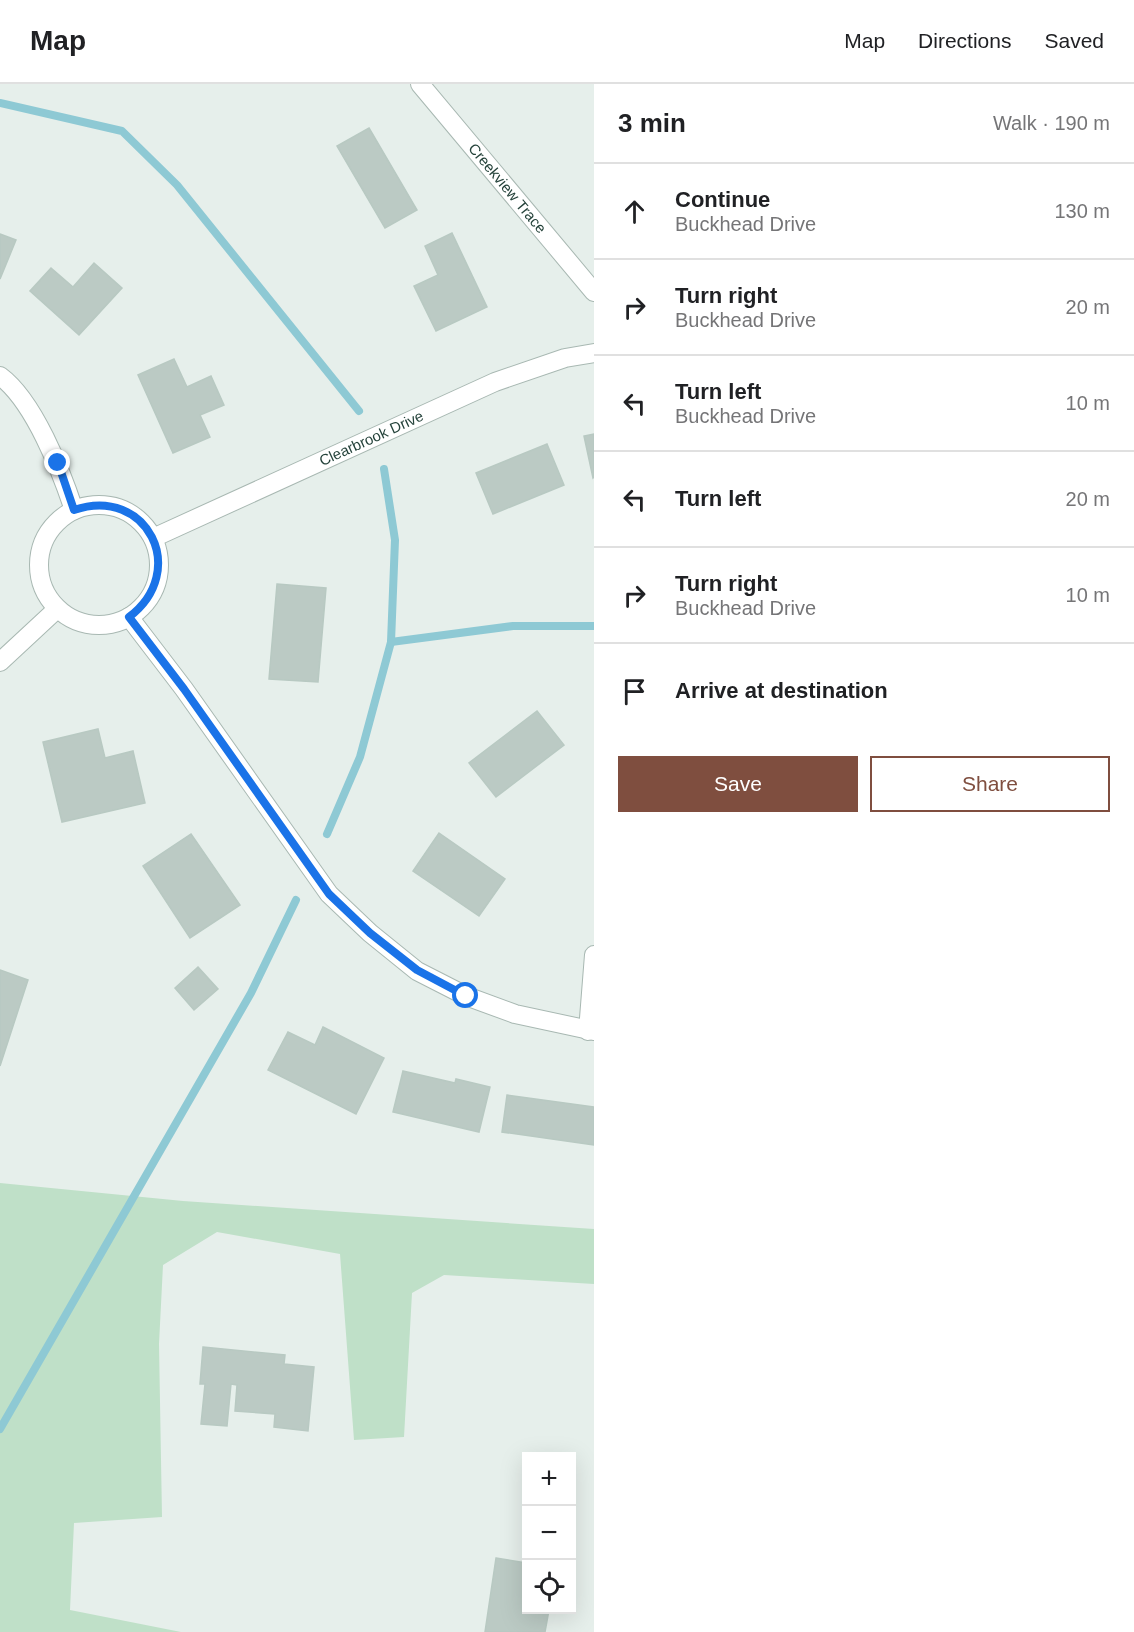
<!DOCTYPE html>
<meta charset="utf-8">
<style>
body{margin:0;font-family:Arial,sans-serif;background:#f6f6f6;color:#202124}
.controls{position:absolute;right:18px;bottom:18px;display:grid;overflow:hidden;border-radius:0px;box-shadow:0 6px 24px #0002}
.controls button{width:54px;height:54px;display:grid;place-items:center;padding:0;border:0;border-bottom:2px solid #e0e0e0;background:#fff;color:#202124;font:30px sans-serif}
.stop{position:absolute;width:18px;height:18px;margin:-14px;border:4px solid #1a73e8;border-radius:50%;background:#fff}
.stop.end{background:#1a73e8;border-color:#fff;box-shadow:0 2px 6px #0008}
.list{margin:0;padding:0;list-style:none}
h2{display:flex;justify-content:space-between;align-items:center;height:78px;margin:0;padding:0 24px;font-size:26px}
h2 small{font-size:20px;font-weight:400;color:#757577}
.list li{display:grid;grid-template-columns:39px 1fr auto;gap:18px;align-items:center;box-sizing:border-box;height:96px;padding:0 24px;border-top:2px solid #e0e0e0}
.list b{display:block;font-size:22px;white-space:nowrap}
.list p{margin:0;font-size:20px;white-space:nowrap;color:#757577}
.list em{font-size:20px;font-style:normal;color:#757577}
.actions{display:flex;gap:12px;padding:18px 24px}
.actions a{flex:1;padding:14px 0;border:2px solid #7f4e3f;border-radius:0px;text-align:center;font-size:21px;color:#7f4e3f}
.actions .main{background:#7f4e3f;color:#fff}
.icon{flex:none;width:33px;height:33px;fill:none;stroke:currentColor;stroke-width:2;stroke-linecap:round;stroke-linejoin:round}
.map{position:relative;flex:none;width:594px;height:1548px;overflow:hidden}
header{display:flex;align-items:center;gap:36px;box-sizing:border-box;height:84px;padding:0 30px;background:#fff;border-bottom:2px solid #e0e0e0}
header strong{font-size:28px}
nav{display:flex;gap:33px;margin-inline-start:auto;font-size:21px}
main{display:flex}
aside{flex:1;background:#fff}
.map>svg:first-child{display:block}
.green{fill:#bfe0c8}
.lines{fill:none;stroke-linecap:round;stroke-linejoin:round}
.stream{stroke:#8ec9d4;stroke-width:8}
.building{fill:#bbcac4;stroke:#b8c9c2;stroke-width:1.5}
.minor-casing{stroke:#a8b8b2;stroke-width:20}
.minor{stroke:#fff;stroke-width:18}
.route{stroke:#1a73e8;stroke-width:8}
.labels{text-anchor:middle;stroke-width:5;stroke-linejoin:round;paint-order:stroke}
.street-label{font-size:15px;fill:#24423a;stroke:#f7fbf9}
</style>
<header>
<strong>Map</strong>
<nav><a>Map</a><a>Directions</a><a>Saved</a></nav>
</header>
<main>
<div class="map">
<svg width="594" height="1548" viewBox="0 0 594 1548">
<rect width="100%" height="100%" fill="#e6efeb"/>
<path class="green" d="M 0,1099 L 183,1117 L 594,1145 L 594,1200 L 444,1191 L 412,1209 L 404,1353 L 354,1356 L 340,1170 L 217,1148 L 163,1181 L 159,1260 L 162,1433 L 74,1439 L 70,1526 L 181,1548 L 0,1548 Z"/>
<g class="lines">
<g class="stream">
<path d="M 0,19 L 122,47 L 177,101 L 359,327"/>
<path d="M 391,558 L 513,542 L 594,542"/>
<path d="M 327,750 L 360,673 L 391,558 L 395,456 L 384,385"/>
<path d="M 0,1345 L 251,909 L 296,816"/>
</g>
</g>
<g class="building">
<path d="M 369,44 L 417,126 L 385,144 L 337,62 Z"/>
<path d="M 452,149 L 487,223 L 436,247 L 414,202 L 438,191 L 425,162 Z"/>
<path d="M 0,150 L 16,156 L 0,195 Z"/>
<path d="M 94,179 L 122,204 L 79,251 L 30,207 L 51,184 L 73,203 Z"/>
<path d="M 174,275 L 187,303 L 211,292 L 224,321 L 200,331 L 210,353 L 173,369 L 138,291 Z"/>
<path d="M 594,350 L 594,393 L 593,394 L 584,352 Z"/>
<path d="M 547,360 L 564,401 L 493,430 L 476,389 Z"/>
<path d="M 277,500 L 326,504 L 318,598 L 269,595 Z"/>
<path d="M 537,627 L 564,661 L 496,713 L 469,679 Z"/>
<path d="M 98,645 L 105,674 L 133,667 L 145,719 L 62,738 L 43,658 Z"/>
<path d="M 439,749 L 505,795 L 479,832 L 413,787 Z"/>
<path d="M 191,750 L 240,821 L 190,854 L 143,782 Z"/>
<path d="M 198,883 L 218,905 L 194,926 L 175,904 Z"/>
<path d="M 0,886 L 28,896 L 0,982 Z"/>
<path d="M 323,943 L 384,974 L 356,1030 L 268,986 L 288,948 L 315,961 Z"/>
<path d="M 403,987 L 455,999 L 456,995 L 490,1003 L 479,1048 L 393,1028 Z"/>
<path d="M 507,1011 L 594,1023 L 594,1061 L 502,1048 Z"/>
<path d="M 203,1263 L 285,1271 L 284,1280 L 314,1283 L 308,1347 L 274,1343 L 275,1330 L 235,1327 L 237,1301 L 231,1300 L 227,1342 L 201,1340 L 205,1300 L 200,1300 Z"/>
<path d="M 496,1474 L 526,1479 L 526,1526 L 549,1526 L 545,1548 L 485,1548 Z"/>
</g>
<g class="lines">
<g class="minor-casing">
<g id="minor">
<path id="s1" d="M 420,0 L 594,208"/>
<path d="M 0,292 C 34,317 61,387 74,426"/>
<circle cx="99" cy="481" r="60"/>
<path id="s2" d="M 153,454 L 495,298 L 565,274 L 594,269"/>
<path d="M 129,533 L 184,605 L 329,810 L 370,849 L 417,887 L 466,912 L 515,930 L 594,947"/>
<path d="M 0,578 L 57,525"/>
<path d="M 588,947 L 594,871"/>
</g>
</g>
<use href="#minor" class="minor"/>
</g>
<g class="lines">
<path class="route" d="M 58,379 L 74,426 C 147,401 190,487 129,533 L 184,605 L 329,810 L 370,849 L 417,886 L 466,912"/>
</g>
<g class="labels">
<g class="street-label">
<text dy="5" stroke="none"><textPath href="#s1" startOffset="136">Creekview Trace</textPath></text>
<text dy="5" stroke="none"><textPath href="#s2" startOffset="240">Clearbrook Drive</textPath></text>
</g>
</g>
</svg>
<div class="controls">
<button>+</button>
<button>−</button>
<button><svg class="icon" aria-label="locate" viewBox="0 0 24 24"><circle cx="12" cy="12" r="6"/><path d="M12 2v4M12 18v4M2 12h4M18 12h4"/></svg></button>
</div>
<div class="stop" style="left:466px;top:912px"></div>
<div class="stop end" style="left:58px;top:379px"></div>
</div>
<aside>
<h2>3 min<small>Walk · 190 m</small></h2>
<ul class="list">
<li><svg class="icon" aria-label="ahead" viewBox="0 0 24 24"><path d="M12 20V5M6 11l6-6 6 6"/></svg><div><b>Continue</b><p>Buckhead Drive</p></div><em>130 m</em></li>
<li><svg class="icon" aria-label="right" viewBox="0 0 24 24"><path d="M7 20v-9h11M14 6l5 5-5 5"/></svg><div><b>Turn right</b><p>Buckhead Drive</p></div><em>20 m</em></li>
<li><svg class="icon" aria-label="left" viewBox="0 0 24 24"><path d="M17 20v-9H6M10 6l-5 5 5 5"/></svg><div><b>Turn left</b><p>Buckhead Drive</p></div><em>10 m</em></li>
<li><svg class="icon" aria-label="left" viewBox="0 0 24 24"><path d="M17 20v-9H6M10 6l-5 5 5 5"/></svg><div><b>Turn left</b></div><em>20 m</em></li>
<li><svg class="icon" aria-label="right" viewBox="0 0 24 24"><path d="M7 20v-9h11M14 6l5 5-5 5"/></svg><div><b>Turn right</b><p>Buckhead Drive</p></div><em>10 m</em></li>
<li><svg class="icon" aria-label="arrive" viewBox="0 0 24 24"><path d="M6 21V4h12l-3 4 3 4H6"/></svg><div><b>Arrive at destination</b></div></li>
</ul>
<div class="actions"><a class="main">Save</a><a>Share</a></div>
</aside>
</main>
